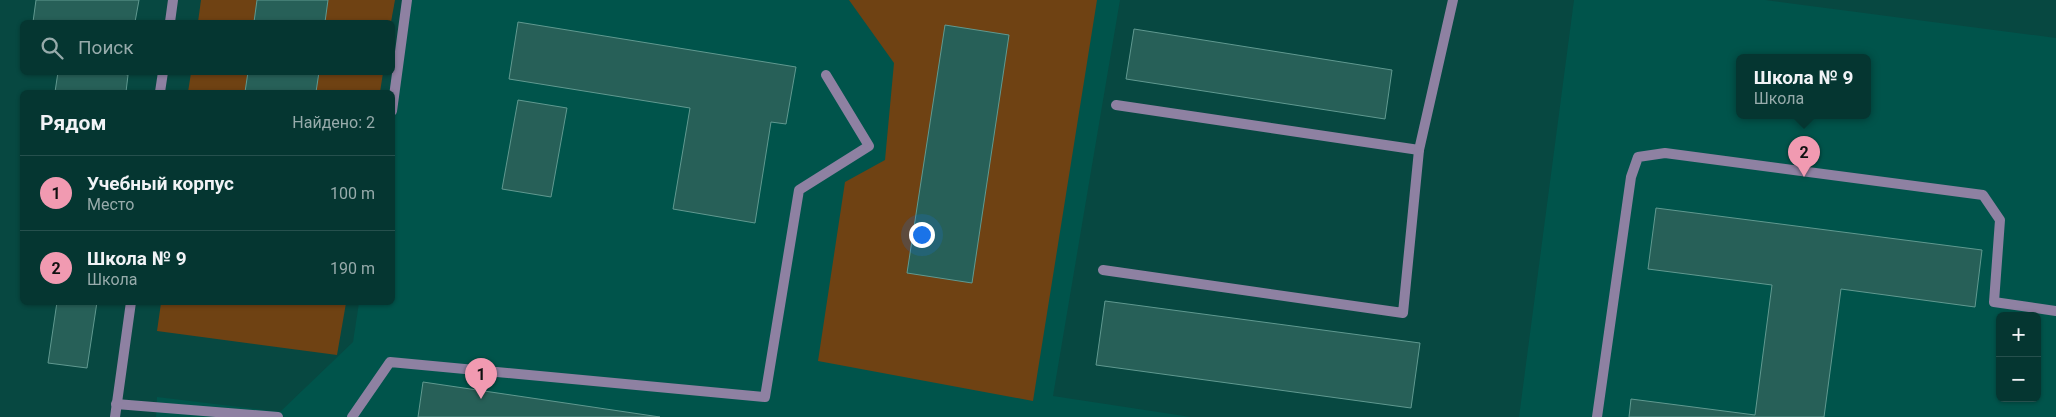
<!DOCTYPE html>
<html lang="ru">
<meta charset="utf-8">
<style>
body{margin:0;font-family:Roboto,sans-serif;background:#13413d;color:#f1f3f6}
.controls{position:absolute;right:15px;bottom:15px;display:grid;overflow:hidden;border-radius:8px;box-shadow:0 1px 4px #0004}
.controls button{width:45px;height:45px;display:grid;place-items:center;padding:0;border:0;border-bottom:1px solid #26504d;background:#053631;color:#f1f3f6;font:25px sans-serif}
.you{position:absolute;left:921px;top:234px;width:18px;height:18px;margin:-12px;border:4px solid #fff;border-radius:50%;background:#1a73e8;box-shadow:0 0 0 8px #1a73e833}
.badge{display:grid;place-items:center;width:32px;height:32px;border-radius:50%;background:#f19ab1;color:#111;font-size:16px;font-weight:700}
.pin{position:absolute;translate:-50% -41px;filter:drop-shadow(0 1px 2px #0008)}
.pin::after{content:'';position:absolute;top:26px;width:18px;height:15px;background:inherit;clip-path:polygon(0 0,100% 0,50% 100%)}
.popup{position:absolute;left:1736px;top:54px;width:135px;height:65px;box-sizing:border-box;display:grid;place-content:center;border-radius:8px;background:#053631;filter:drop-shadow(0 1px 4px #0005);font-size:16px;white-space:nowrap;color:#97abab}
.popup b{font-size:19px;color:#f1f3f6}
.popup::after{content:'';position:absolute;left:50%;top:100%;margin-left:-10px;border:10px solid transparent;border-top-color:#053631}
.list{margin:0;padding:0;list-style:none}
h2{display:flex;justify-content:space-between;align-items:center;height:65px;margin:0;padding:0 20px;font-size:21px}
h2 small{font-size:16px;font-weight:400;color:#97abab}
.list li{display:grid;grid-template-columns:32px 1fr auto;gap:15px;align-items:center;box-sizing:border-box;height:75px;padding:0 20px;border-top:1px solid #26504d}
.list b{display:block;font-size:19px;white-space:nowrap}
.list p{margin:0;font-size:16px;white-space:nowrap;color:#97abab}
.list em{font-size:16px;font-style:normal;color:#97abab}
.icon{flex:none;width:28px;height:28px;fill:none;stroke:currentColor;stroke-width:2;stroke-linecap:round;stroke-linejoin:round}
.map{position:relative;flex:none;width:2056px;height:417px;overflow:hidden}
.search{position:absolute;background:#053631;box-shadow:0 1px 4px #0004;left:20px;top:20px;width:375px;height:55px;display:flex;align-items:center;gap:12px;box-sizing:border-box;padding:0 18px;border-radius:8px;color:#97abab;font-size:19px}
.panel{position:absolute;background:#053631;box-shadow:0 1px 4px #0004;left:20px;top:90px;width:375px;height:215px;border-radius:8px}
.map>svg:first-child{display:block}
.built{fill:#00544b;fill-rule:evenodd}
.green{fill:#6f4213}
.building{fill:#276058;stroke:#609990}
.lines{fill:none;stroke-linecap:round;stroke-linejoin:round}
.lane{stroke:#8e81a2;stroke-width:10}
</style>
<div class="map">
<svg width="2056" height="417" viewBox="0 0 2056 417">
<rect width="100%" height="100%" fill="#074841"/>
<g class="built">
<path d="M 402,0 L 1120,0 L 1053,396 L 1191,417 L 156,417 L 157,397 L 280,412 L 353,342 L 359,303 L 392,302 L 392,92 L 389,92 Z"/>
<path d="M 1574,0 L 1765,0 L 2056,38 L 2056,417 L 1519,417 ZM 1740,58 L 1868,58 L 1868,116 L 1740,116 ZM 2000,316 L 2037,316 L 2037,398 L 2000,398 Z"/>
</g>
<g class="green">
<path d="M 201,0 L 257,0 L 254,22 L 198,22 Z"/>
<path d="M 328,0 L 395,0 L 391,22 L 325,22 Z"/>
<path d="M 849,0 L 1097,0 L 1033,401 L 818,361 L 845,182 L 885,160 L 894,63 Z"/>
<path d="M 191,73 L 248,73 L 245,92 L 188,92 Z"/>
<path d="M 319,73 L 383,73 L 380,92 L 316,92 Z"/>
<path d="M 161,303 L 161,302 L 346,303 L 337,355 L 157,331 Z"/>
</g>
<g class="building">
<path d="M 36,0 L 139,0 L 135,22 L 33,22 Z"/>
<path d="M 257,0 L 328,0 L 325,22 L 254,22 Z"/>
<path d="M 518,22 L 796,67 L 786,124 L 771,122 L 755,223 L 673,209 L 690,108 L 509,79 Z"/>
<path d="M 945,25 L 1009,35 L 972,283 L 907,273 Z"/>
<path d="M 1134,29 L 1392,70 L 1385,119 L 1126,79 Z"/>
<path d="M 58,72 L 112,72 L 128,75 L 126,92 L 55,92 Z"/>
<path d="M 248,72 L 319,72 L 316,92 L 245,92 Z"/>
<path d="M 518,100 L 567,108 L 551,197 L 502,189 Z"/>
<path d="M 1656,208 L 1982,250 L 1975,307 L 1841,289 L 1824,417 L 1629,417 L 1631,399 L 1755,415 L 1772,285 L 1648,269 Z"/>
<path d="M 1105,301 L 1420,343 L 1411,408 L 1096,365 Z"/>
<path d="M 57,302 L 97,302 L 87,368 L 48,363 Z"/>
<path d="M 423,382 L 660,417 L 418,417 Z"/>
</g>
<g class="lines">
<g class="lane">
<path d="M 170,22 L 173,0"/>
<path d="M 160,92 L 163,72"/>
<path d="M 1116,105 L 1419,150"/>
<path d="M 392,111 L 407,0"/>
<path d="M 1103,270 L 1403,313 L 1419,150 L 1453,0"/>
<path d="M 116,404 L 278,417"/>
<path d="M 115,417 L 131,302"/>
<path d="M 352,417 L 390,362 L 765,397 L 799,190 L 869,146 L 826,75"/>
<path d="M 1597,417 L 1631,177 L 1638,157 L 1665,153 L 1983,195 L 2000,220 L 1994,302 L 2056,311"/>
</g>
</g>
</svg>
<div class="controls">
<button>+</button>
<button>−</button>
</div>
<div class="you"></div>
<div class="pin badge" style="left:481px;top:399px">1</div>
<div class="pin badge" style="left:1804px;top:177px">2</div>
<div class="popup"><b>Школа № 9</b>Школа</div>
<div class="search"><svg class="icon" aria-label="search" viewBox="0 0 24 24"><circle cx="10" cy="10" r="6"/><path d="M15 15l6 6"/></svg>Поиск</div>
<section class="panel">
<h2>Рядом<small>Найдено: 2</small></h2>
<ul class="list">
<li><span class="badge">1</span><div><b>Учебный корпус</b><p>Место</p></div><em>100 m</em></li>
<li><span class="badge">2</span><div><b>Школа № 9</b><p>Школа</p></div><em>190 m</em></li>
</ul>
</section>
</div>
